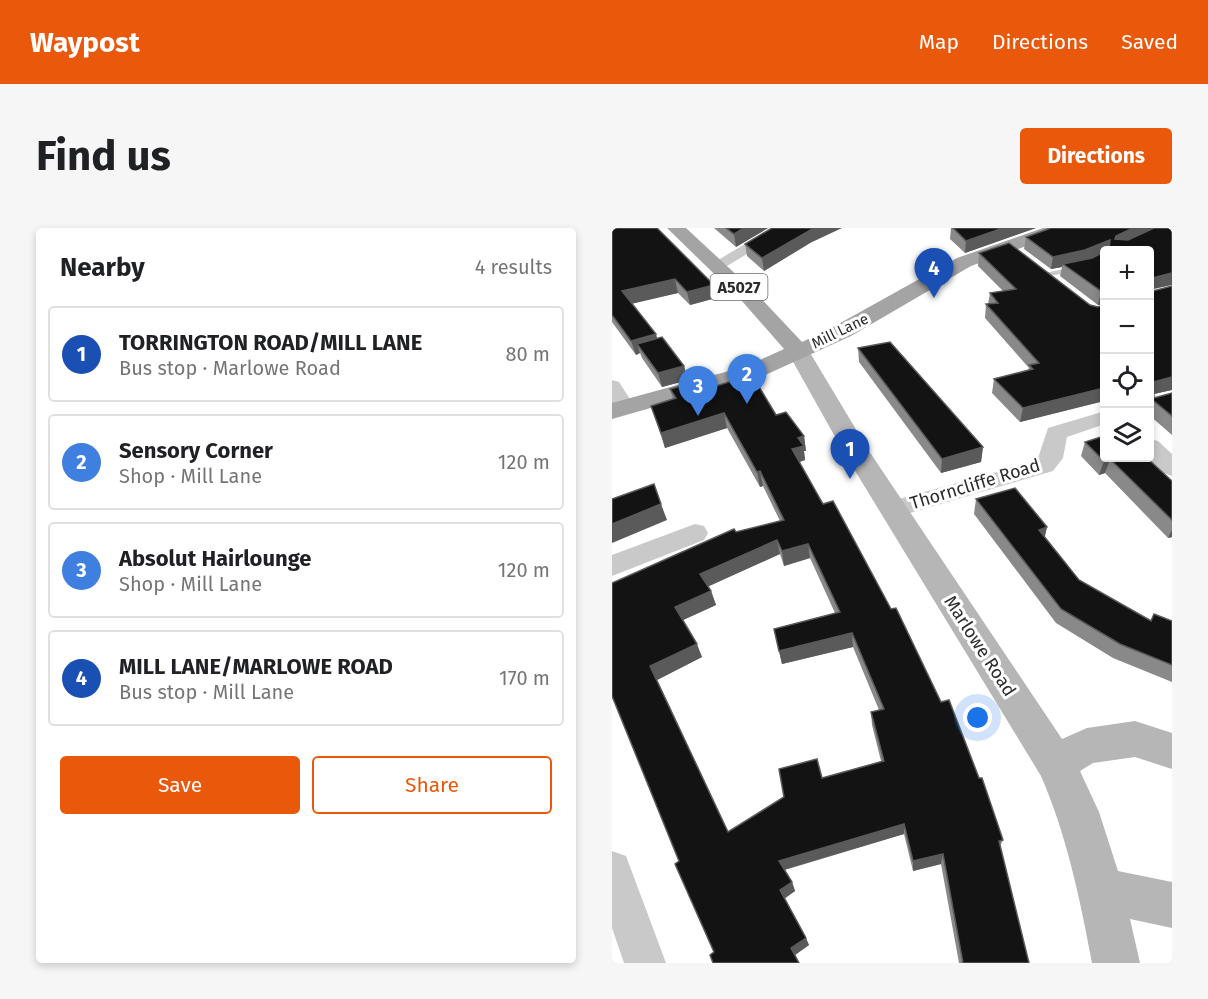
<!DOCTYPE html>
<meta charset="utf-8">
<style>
body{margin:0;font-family:"Fira Sans",sans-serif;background:#f6f6f6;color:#202124}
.controls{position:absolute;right:18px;top:18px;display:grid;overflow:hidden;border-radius:6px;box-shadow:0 3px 9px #0003}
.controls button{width:54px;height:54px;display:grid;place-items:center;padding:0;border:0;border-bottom:2px solid #e0e0e0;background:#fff;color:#202124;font:30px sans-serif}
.you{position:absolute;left:366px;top:490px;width:21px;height:21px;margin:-15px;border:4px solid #fff;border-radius:50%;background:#1a73e8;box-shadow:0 0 0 9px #1a73e833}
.badge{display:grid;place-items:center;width:39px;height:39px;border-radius:50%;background:#ea580c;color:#fff;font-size:20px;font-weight:700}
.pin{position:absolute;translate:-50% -50px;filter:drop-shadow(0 2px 3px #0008)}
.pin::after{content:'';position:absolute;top:32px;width:21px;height:18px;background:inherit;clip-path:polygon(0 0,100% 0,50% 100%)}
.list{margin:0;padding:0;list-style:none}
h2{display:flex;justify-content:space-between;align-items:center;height:78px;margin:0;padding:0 24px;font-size:26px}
h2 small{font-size:20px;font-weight:400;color:#757577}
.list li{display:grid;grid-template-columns:39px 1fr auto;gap:18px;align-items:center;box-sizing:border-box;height:96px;margin:0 12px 12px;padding:0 12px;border:2px solid #e0e0e0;border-radius:6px}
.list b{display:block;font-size:22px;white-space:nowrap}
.list p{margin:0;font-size:20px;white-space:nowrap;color:#757577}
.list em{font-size:20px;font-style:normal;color:#757577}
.actions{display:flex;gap:12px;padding:18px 24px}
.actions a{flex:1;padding:14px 0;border:2px solid #ea580c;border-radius:6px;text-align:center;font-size:21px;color:#ea580c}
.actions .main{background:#ea580c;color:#fff}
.icon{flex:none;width:33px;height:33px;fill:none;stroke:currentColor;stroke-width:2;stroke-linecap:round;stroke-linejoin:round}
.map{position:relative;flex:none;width:560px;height:735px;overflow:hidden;border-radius:6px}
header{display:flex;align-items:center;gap:36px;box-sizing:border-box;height:84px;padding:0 30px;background:#ea580c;color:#fff}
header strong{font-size:28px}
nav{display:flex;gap:33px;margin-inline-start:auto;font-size:21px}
.intro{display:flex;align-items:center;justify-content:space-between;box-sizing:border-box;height:144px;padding:0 36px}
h1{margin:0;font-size:42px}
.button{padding:15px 27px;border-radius:6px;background:#ea580c;color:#fff;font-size:21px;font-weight:700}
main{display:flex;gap:36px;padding:0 36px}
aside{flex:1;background:#fff;border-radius:6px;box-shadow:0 3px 9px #0003}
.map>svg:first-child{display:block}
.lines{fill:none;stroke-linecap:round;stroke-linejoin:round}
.lane{fill:#c9c9c9;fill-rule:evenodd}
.street{fill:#c9c9c9;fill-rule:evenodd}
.secondary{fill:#b6b6b6;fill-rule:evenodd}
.primary{fill:#a4a4a4;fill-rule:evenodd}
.wall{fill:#898989;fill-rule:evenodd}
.shaded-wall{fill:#5a5a5a}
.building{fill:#131313;stroke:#5a5a5a;stroke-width:1.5;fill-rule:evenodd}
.labels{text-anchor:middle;stroke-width:6;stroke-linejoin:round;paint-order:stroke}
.far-street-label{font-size:15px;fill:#2c2c2c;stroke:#fff}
.shield{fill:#fff;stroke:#6b6b6b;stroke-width:1.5}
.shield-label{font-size:16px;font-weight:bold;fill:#2c2c2c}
.street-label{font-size:18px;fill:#2c2c2c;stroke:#fff}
</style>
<header>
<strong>Waypost</strong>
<nav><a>Map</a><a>Directions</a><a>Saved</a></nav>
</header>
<div class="intro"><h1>Find us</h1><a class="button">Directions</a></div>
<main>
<aside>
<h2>Nearby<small>4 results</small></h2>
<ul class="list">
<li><span class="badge" style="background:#1a4fb4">1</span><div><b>TORRINGTON ROAD/MILL LANE</b><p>Bus stop · Marlowe Road</p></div><em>80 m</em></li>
<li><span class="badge" style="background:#3f7fe0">2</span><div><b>Sensory Corner</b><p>Shop · Mill Lane</p></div><em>120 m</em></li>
<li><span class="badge" style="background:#3f7fe0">3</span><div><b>Absolut Hairlounge</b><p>Shop · Mill Lane</p></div><em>120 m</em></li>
<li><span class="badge" style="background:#1a4fb4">4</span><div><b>MILL LANE/MARLOWE ROAD</b><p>Bus stop · Mill Lane</p></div><em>170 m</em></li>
</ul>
<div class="actions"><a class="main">Save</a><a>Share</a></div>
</aside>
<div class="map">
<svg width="560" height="735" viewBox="0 0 560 735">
<rect width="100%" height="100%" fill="#fff"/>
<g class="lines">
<path class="lane" d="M 493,26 L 493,32 L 476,41 L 432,49 L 428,46 L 471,37 Z"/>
<g class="street">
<path d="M 160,0 L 178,0 L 110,41 L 104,43 L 96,38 Z"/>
<path d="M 0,152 L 7,154 L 23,179 L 20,184 L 12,185 L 4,184 L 0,177 Z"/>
<path d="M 493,183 L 493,196 L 455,209 L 451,230 L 441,243 L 281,290 L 272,287 L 268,281 L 272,275 L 425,233 L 436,200 Z"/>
<path d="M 538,211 L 546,213 L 560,226 L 560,248 L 552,245 L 536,230 Z"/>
<path d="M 83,296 L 92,298 L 96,305 L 92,312 L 0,348 L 0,327 Z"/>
<path d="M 0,623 L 14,628 L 54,735 L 12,735 L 0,700 Z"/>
</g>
<path class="secondary" d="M 186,116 L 194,118 L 257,223 L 450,511 L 475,500 L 523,493 L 560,505 L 560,541 L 523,529 L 481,535 L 468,543 L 487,584 L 506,643 L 560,654 L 560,700 L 518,691 L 528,735 L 480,735 C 468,671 455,608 429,548 L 231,223 L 175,123 L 178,118 Z"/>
<path class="primary" d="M 55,0 L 74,0 L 144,65 L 190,114 L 223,98 L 345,30 L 431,0 L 456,0 L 453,4 L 359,38 L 239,108 L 151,148 L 0,191 L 0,175 L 135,138 L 172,121 L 130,73 Z"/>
</g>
<g class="wall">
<path d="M 0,0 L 104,70 L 78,77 L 66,65 L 20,75 L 45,110 L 72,138 L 76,152 L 50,159 L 30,130 L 28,125 L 24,127 L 0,94 Z"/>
<path d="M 102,0 L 156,0 L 124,19 Z"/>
<path d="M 339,0 L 424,0 L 353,25 L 338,11 Z"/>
<path d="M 560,0 L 541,62 L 560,162 L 542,166 L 542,170 L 560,165 L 560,207 L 537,187 L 537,22 L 492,22 L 492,76 L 486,77 L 448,48 L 450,39 L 439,41 L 412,21 L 414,9 Z"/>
<path d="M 198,15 L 152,43 L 135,28 L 133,16 Z"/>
<path d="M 367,25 L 478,77 L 486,79 L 492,77 L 492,173 L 408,194 L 380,165 L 382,151 L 416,142 L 417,140 L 373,90 L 374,76 L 376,76 L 378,65 L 391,63 L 366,38 Z"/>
<path d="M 246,120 L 371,219 L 369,234 L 329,245 L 247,134 Z"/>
<path d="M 58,161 L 91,162 L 164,187 L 192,208 L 194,223 L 192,223 L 193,232 L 187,234 L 391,612 L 388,618 L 417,735 L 347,735 L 329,636 L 301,643 L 292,606 L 173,642 L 180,654 L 183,663 L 173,670 L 197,717 L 183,727 L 102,724 L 67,633 L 0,468 L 124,304 L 168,293 L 151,258 L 148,259 L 115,200 L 53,220 L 39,178 L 61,172 ZM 168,326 L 172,338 L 198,330 L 223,385 L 162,401 L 170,436 L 241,419 L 267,482 L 259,484 L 260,497 L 269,533 L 210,550 L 116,603 L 45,452 L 90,429 L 71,392 L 104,377 L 99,363 L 96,358 Z"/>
<path d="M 473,214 L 535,230 L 560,253 L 560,309 L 556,310 L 493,245 L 487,247 L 469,228 Z"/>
<path d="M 364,271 L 435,299 L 433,309 L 467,352 L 539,392 L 542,386 L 560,393 L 560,454 L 501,430 L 444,395 L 362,286 Z"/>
</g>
<g class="shaded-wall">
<path d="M 132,0 L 156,0 L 124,19 L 122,6 Z"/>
<path d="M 202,0 L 230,0 L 198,15 L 152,43 L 150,30 Z"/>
<path d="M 391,0 L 424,0 L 353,25 L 354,13 Z"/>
<path d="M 521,0 L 545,0 L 501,20 L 504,8 Z"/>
<path d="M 498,12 L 495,22 L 492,22 L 492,26 L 470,35 L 451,36 L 450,39 L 439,41 L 441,29 Z"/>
<path d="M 560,45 L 560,57 L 537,62 L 540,50 Z"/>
<path d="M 63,51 L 66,65 L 15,77 L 10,63 Z"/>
<path d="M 102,57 L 104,70 L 78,77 L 75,64 Z"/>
<path d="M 489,63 L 492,63 L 492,76 L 486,77 Z"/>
<path d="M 44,106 L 48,120 L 25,116 L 28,125 L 24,127 L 19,113 Z"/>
<path d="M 72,138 L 76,152 L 50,159 L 46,145 Z"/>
<path d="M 560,149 L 560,162 L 537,167 L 541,154 Z"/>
<path d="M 492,160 L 492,173 L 408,194 L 411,180 Z"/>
<path d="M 112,185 L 115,200 L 53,220 L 49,205 Z"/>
<path d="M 192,208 L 194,223 L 192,223 L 193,232 L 182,236 L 180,221 L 186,210 Z"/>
<path d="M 371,219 L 369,234 L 329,245 L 330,231 Z"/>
<path d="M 498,231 L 493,245 L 487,247 L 492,233 Z"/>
<path d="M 148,243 L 151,258 L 148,259 L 145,244 Z"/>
<path d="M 49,276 L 55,292 L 0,315 L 0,296 Z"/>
<path d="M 435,299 L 431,314 L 427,302 Z"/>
<path d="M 560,302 L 560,309 L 556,310 Z"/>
<path d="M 165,312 L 168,326 L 93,360 L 88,346 Z"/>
<path d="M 196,316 L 198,330 L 172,338 L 170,323 Z"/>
<path d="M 99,363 L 104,377 L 69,393 L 63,379 Z"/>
<path d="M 240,405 L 241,419 L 170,436 L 167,423 Z"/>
<path d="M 85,416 L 90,429 L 45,452 L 121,614 L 38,438 Z"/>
<path d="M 292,596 L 292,606 L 171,642 L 167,633 Z"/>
<path d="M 331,626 L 329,636 L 301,643 L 301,633 Z"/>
<path d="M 180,654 L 183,663 L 172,671 L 168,662 Z"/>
<path d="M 194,710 L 197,717 L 183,727 L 179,720 Z"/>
</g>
<g class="building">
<path d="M 0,0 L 45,0 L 102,57 L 75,64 L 63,51 L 10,63 L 44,106 L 19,113 L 0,87 Z"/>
<path d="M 114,0 L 132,0 L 122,6 Z"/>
<path d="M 160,0 L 202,0 L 150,30 L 133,16 Z"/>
<path d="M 341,0 L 391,0 L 354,13 Z"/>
<path d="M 439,0 L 521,0 L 504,8 L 503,11 L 516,12 L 542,0 L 560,0 L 560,45 L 540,50 L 541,63 L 560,58 L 560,149 L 541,154 L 542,170 L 560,165 L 560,188 L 537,169 L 537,22 L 495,22 L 497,21 L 498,12 L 473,22 L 441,29 L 414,9 Z"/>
<path d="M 397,15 L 478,77 L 486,79 L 492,77 L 492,160 L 411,180 L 382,151 L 421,141 L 417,137 L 427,135 L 374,76 L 386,75 L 378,65 L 404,61 L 367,25 Z"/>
<path d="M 492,24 L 492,63 L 489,63 L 451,36 L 480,30 Z"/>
<path d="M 50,109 L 72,138 L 46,145 L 25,116 Z"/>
<path d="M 278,114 L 371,219 L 330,231 L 246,120 Z"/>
<path d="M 140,147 L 164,187 L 174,184 L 192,208 L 186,210 L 192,218 L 180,221 L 211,276 L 221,273 L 279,381 L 284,380 L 329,474 L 337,472 L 367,550 L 370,550 L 391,612 L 387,613 L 417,735 L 351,735 L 331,626 L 301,633 L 292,596 L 167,633 L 180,654 L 168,662 L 194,710 L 179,720 L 187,735 L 101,735 L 98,727 L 102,724 L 63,636 L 67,633 L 0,468 L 0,355 L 122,301 L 124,304 L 172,292 L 148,243 L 145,244 L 112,185 L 49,205 L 39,178 L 64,170 L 58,161 L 85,154 L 91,162 ZM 165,312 L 170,323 L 196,316 L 228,384 L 162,401 L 167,423 L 240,405 L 272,481 L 259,484 L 272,533 L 210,550 L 205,531 L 167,541 L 172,569 L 116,604 L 38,438 L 85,416 L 63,379 L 99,363 L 88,346 Z"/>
<path d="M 492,208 L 492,230 L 535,230 L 560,253 L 560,292 L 498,231 L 492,233 L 473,214 Z"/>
<path d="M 42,256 L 49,276 L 0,296 L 0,271 Z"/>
<path d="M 403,260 L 435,299 L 427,302 L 467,352 L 539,393 L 542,386 L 560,393 L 560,437 L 508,416 L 449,381 L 364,271 Z"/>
</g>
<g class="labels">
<g class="far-street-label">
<text transform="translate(228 103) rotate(-26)" y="5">Mill Lane</text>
</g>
<rect class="shield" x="98.5" y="46" width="57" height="26" rx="4.5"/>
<g class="shield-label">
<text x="127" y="65">A5027</text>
</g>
<g class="street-label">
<text transform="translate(363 256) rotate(-17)" y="6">Thorncliffe Road</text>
<text transform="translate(368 418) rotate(57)" y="6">Marlowe Road</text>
</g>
</g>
</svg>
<div class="controls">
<button>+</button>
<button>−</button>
<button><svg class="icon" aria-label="locate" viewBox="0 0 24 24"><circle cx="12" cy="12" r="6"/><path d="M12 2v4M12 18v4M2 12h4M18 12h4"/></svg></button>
<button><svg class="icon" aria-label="layers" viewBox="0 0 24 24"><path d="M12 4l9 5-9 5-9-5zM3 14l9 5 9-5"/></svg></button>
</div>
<div class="you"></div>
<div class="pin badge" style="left:238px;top:251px;background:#1a4fb4">1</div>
<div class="pin badge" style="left:135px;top:176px;background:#3f7fe0">2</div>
<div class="pin badge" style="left:86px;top:188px;background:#3f7fe0">3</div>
<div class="pin badge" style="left:322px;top:70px;background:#1a4fb4">4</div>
</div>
</main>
